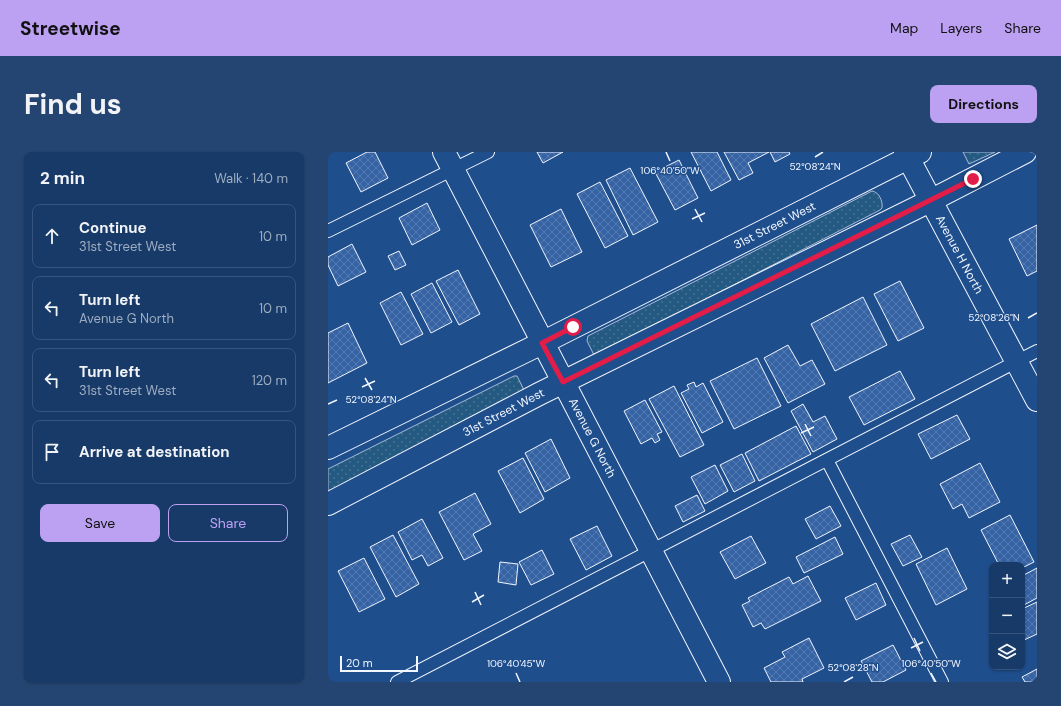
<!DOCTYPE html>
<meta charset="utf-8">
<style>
body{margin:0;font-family:"DM Sans",sans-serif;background:#244571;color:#f1f3f6}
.controls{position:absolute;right:12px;bottom:12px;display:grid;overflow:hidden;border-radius:8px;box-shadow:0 1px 3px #0004}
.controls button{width:36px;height:36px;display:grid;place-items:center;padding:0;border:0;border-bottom:1px solid #36547d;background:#173a69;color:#f1f3f6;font:20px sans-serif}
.scale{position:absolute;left:12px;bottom:10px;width:78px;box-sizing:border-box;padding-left:4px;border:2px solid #f2f6ff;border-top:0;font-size:11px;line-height:14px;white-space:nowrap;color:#f2f6ff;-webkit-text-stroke:3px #1f4e8c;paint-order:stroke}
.stop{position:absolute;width:12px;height:12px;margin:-9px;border:3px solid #e11d48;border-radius:50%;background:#fff}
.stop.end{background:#e11d48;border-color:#fff;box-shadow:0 1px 4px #0008}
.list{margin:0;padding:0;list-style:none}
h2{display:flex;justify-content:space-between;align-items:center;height:52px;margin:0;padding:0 16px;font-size:17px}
h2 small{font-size:13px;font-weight:400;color:#9eadc0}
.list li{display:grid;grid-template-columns:26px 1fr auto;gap:12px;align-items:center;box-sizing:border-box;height:64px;margin:0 8px 8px;padding:0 8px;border:1px solid #36547d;border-radius:8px}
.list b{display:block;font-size:15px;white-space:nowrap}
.list p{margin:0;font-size:13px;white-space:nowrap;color:#9eadc0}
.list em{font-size:13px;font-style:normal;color:#9eadc0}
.actions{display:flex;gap:8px;padding:12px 16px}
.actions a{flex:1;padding:9px 0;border:1px solid #bca0f2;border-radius:8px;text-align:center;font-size:14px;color:#bca0f2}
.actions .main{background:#bca0f2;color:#111}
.icon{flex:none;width:22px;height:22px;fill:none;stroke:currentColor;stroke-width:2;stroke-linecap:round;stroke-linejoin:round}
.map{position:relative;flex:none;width:709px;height:530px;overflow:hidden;border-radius:8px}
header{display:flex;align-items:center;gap:24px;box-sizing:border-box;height:56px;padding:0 20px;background:#bca0f2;color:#111}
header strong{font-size:19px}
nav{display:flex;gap:22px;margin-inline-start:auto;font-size:14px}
.intro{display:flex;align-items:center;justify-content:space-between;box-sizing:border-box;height:96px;padding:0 24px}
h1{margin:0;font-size:28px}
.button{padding:10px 18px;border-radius:8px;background:#bca0f2;color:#111;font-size:14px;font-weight:700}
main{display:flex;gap:24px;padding:0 24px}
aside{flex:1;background:#173a69;border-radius:8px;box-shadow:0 1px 3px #0004}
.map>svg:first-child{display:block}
.grass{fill:url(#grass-dots);stroke:#a8bbd7}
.building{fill:url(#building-cross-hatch);stroke:#f2f6ff}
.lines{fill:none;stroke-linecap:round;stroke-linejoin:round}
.lane-casing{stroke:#f2f6ff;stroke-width:14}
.street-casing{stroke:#f2f6ff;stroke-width:24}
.secondary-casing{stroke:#f2f6ff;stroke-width:24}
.lane{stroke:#1f4e8c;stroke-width:12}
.street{stroke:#1f4e8c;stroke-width:22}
.secondary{stroke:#1f4e8c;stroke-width:22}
.route{stroke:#e11d48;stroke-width:5}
.ticks{fill:none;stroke:#f2f6ff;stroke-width:1.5}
.labels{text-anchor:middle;stroke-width:3;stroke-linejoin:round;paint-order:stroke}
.street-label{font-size:12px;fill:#f2f6ff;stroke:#1f4e8c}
.ticks-label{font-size:10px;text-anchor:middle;fill:#f2f6ff;stroke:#1f4e8c;stroke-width:3;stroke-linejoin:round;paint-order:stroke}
</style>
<header>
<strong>Streetwise</strong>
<nav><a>Map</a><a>Layers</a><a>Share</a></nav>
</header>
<div class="intro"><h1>Find us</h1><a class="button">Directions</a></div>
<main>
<aside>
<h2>2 min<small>Walk · 140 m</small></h2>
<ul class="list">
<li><svg class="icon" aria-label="ahead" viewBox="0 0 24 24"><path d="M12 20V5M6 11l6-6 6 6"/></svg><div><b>Continue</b><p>31st Street West</p></div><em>10 m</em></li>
<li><svg class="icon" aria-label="left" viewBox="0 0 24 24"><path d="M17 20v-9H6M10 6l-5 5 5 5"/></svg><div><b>Turn left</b><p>Avenue G North</p></div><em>10 m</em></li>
<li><svg class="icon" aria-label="left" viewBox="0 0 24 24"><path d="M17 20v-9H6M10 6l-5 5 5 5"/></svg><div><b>Turn left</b><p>31st Street West</p></div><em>120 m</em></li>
<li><svg class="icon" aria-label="arrive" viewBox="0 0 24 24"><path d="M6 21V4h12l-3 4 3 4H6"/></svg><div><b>Arrive at destination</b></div></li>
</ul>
<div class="actions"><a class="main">Save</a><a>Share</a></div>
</aside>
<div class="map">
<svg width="709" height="530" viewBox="0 0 709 530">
<defs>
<pattern id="grass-dots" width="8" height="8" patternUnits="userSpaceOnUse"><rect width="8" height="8" fill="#245a82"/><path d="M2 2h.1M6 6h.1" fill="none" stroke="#447295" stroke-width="1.8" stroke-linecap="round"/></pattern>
<pattern id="building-cross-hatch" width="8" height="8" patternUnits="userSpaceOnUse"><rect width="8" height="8" fill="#3563a3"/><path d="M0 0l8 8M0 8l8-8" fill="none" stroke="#537ab1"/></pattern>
</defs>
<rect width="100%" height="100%" fill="#1f4e8c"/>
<g class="grass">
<path d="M 635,0 L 667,0 L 641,12 Z"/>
<path d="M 544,39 C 551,40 555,49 554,56 L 552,58 L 269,203 L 266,203 L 259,189 L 260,184 Z"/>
<path d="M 186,224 L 189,224 L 195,236 L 195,240 L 0,341 L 0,317 Z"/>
</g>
<g class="building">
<path d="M 39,0 L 47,0 L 60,26 L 33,40 L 18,11 Z"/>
<path d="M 209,0 L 235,0 L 215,11 Z"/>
<path d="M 363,0 L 389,0 L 403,28 L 383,39 Z"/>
<path d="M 396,0 L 441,0 L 420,11 L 425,21 L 411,28 Z"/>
<path d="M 442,0 L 461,0 L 462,2 L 447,10 Z"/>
<path d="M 351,8 L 370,46 L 347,58 L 327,20 Z"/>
<path d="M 302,16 L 330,70 L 305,83 L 278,28 Z"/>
<path d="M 272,30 L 300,84 L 277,96 L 249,42 Z"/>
<path d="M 99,51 L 112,78 L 84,93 L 71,66 Z"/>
<path d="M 233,57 L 254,100 L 223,115 L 202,73 Z"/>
<path d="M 709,73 L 709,119 L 699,124 L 681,87 Z"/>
<path d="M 24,92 L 38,120 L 10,134 L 0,113 L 0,105 Z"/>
<path d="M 71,99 L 78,113 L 67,118 L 60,104 Z"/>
<path d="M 130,118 L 152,162 L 131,173 L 108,129 Z"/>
<path d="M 572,129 L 596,176 L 570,189 L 546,142 Z"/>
<path d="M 104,131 L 124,170 L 103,181 L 83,142 Z"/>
<path d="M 73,140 L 95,182 L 73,193 L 52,151 Z"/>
<path d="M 535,145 L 559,193 L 507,219 L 483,172 Z"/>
<path d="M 20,171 L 39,211 L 0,231 L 0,181 Z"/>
<path d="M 460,193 L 472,214 L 484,208 L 497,232 L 460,251 L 436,206 Z"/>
<path d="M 429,206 L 453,254 L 406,277 L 382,229 Z"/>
<path d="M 572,219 L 587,247 L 536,273 L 521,245 Z"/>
<path d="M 366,230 L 368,235 L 375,231 L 395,270 L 374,281 L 353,241 L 361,237 L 359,233 Z"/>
<path d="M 346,234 L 376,293 L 352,305 L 321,247 Z"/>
<path d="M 317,248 L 334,280 L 329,282 L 332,288 L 327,291 L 324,286 L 313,292 L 296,259 Z"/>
<path d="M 475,252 L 485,270 L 497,264 L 509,287 L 485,300 L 463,259 Z"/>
<path d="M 629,263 L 642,287 L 603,307 L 590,282 Z"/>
<path d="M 468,274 L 483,302 L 431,329 L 417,301 Z"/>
<path d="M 223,287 L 242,326 L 217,340 L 197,301 Z"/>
<path d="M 414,302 L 427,329 L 406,340 L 392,313 Z"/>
<path d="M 195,306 L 216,347 L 192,361 L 170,319 Z"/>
<path d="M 652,311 L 672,350 L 641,366 L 634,352 L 625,357 L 612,332 Z"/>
<path d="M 387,313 L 400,339 L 377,352 L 363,325 Z"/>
<path d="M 147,341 L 163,372 L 145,382 L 154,399 L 136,408 L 111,360 Z"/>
<path d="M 369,343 L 377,359 L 355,370 L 347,354 Z"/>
<path d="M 502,354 L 513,374 L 488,387 L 477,367 Z"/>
<path d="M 682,363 L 706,410 L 694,416 L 694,413 L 671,413 L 653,378 Z"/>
<path d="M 94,367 L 115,406 L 100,414 L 94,403 L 84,408 L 70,380 Z"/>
<path d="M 269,374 L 284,404 L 258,418 L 242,387 Z"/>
<path d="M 65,383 L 91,432 L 68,445 L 42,395 Z"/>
<path d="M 582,383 L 594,405 L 575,414 L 563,392 Z"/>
<path d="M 423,384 L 438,411 L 407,427 L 392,400 Z"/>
<path d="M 507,385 L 515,402 L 476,421 L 468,405 Z"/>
<path d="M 619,396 L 639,437 L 608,453 L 588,412 Z"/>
<path d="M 214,398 L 226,422 L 203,433 L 191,410 Z"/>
<path d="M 36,406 L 57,447 L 31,460 L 10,419 Z"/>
<path d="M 172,410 L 190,412 L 188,433 L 170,430 Z"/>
<path d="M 709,416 L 709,446 L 694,454 L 694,424 Z"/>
<path d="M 480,424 L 493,449 L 437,477 L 433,471 L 425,475 L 414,453 L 422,449 L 420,446 L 461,425 L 465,432 Z"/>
<path d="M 548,431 L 558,453 L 528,468 L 517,446 Z"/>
<path d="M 709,450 L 709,482 L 694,489 L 694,457 Z"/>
<path d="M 481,486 L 496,516 L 474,527 L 475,530 L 443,530 L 436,516 L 457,505 L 454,500 Z"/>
<path d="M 565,493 L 578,518 L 555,530 L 544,530 L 533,509 Z"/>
<path d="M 709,517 L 709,530 L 697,530 L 694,525 Z"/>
</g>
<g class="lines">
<g class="lane-casing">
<g id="lane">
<path d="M 0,79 L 160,0"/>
<path d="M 499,308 L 614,530"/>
<path d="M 69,530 L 709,199"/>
</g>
</g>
<g class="street-casing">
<g id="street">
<path id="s1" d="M 116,0 L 391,530"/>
<path id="s2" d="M 0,296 L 214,191 L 592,0"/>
<path id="s3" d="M 0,352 L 211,242 L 602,49 L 697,0"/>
</g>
</g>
<g class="secondary-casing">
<g id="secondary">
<path id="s4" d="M 577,0 L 709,248"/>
</g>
</g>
<use href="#lane" class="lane"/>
<use href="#street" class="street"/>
<use href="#secondary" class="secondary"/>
</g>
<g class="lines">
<path class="route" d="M 245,175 L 214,191 L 235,230 L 645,27"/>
</g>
<path class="ticks" d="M 338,0 L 342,9M 487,5 L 495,0M 367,57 L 374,70M 364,67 L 377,61M 700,166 L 709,161M 37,226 L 44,238M 34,235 L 47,229M 0,252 L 9,248M 477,272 L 483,284M 473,281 L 486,275M 147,440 L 153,453M 144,450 L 156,443M 586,486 L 592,499M 583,496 L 595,490M 188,521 L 192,530M 603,521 L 608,530M 516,530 L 525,525"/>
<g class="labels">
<g class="street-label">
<text dy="4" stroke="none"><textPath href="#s2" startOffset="499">31st Street West</textPath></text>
<text dy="4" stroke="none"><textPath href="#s4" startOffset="116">Avenue H North</textPath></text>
<text dy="4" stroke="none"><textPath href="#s3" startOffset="198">31st Street West</textPath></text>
<text dy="4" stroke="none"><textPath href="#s1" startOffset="322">Avenue G North</textPath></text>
</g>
</g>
<g class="ticks-label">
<text x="487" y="18">52°08'24"N</text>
<text x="342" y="22">106°40'50"W</text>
<text x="666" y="169">52°08'26"N</text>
<text x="43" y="251">52°08'24"N</text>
<text x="188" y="515">106°40'45"W</text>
<text x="603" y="515">106°40'50"W</text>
<text x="525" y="519">52°08'28"N</text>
</g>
</svg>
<div class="controls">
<button>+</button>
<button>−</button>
<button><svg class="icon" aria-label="layers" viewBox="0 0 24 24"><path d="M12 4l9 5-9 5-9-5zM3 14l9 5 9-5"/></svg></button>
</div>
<div class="scale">20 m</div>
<div class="stop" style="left:245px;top:175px"></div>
<div class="stop end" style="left:645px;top:27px"></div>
</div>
</main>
